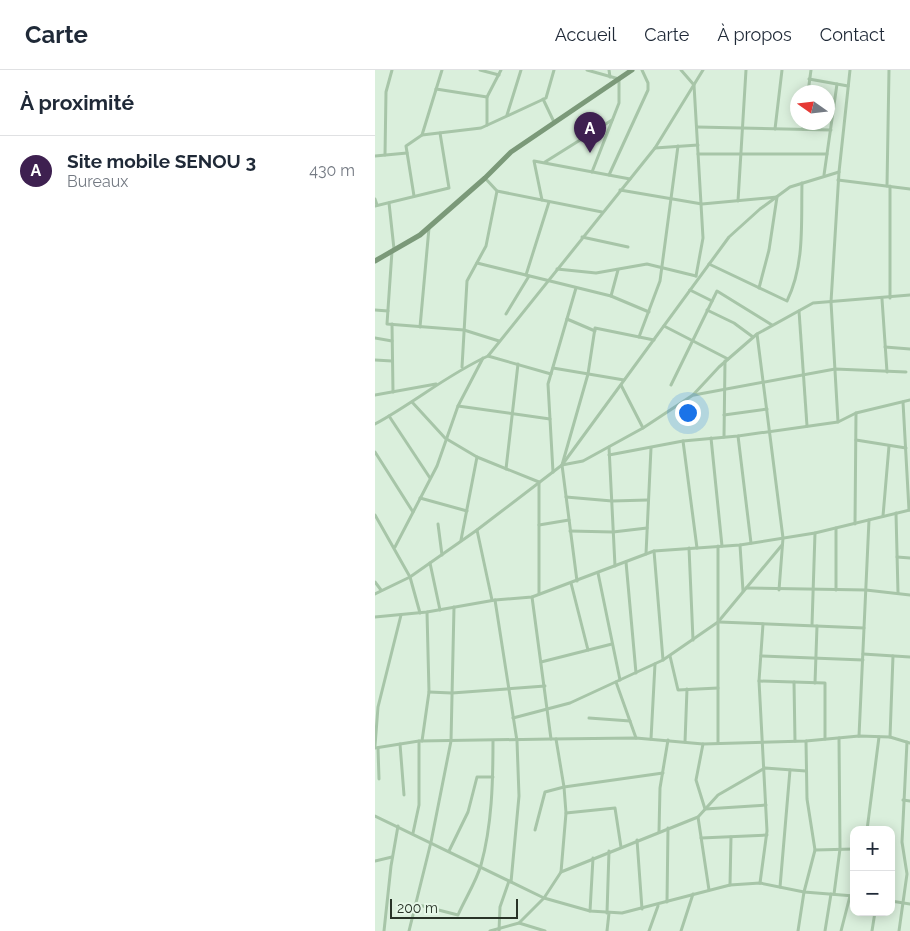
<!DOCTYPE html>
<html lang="fr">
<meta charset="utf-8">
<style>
body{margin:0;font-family:Raleway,sans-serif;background:#f6f6f7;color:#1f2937}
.controls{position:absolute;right:15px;bottom:15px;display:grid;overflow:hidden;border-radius:10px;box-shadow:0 2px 12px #0003}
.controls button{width:45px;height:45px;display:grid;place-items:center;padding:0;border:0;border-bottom:1px solid #e0e1e3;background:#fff;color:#1f2937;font:25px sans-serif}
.compass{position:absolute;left:415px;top:15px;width:45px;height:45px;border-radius:50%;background:#fff;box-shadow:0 2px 12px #0003;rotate:284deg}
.scale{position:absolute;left:15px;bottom:12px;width:128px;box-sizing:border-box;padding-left:5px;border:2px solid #283327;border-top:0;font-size:14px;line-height:18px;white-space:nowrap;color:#283327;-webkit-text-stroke:4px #e5f7e7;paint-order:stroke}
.you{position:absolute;left:312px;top:342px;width:18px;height:18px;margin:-12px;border:4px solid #fff;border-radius:50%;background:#1a73e8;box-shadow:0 0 0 8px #1a73e833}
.badge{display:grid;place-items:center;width:32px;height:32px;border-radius:50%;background:#3e2050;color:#fff;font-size:16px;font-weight:700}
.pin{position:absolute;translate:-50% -41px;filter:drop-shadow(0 1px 2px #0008)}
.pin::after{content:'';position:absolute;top:26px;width:18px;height:15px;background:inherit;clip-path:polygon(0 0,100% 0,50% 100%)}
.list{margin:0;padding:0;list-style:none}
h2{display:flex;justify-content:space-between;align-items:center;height:65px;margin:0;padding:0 20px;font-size:21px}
h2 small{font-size:16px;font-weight:400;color:#747a83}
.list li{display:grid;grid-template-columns:32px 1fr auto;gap:15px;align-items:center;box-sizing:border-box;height:70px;padding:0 20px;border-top:1px solid #e0e1e3}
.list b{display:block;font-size:19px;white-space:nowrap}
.list p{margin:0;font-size:16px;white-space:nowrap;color:#747a83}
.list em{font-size:16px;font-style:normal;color:#747a83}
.map{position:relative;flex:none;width:535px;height:861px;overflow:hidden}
header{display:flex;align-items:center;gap:30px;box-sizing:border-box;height:70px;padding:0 25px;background:#fff;border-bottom:1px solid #e0e1e3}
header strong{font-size:24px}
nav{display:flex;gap:28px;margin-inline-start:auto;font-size:18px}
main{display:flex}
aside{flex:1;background:#fff}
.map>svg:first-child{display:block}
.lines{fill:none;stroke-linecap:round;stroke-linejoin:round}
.street{stroke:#a7c5a8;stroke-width:3}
.secondary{stroke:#7b9979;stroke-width:5}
</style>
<header>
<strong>Carte</strong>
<nav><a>Accueil</a><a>Carte</a><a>À propos</a><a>Contact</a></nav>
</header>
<main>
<aside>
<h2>À proximité<small></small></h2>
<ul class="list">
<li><span class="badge">A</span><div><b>Site mobile SENOU 3</b><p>Bureaux</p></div><em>430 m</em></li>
</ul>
</aside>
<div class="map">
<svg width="535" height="861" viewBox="0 0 535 861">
<rect width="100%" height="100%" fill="#daefdc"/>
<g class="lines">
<g class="street">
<path d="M 105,0 L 124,5"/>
<path d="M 212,0 L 244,9 L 244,33 L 217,102"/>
<path d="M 234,0 L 235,7"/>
<path d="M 306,0 L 319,15 L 328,168 L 321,206"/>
<path d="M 434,9 L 473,16"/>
<path d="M 61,19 L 112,27"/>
<path d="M 433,22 L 436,0"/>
<path d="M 168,29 L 179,52"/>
<path d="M 132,45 L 146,0"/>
<path d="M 112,55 L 112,27 L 126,0"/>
<path d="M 322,57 L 456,60"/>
<path d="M 400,59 L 407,0"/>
<path d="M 428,59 L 429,52"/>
<path d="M 47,65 L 67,0"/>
<path d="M 280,78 L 323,75"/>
<path d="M 323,84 L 452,84"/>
<path d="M 10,85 L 11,22 L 17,0"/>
<path d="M 0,86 L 32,83"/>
<path d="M 170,92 L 237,50"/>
<path d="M 234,105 L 273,20 L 273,13 L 267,0"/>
<path d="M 449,105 L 462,14"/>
<path d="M 110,108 L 122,121 L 227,142"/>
<path d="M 463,110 L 535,119"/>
<path d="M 512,116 L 514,0"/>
<path d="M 245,120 L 327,134 L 402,127 L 394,180 L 384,218"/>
<path d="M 39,126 L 31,76 L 47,65 L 106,58 L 171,28 L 179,0"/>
<path d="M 0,129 L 2,135"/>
<path d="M 167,130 L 159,91 L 255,109"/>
<path d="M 363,131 L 371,0"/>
<path d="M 14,133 L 19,179"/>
<path d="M 0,136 L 74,118 L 65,63"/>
<path d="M 207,167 L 253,177"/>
<path d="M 17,181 L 12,254 L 89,260 L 124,271"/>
<path d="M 102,193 L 236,226 L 274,242"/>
<path d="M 334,194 L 412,231 C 430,194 426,153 427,113"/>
<path d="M 182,199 L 221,203 L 272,194 L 321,206"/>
<path d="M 151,205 L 174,132"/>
<path d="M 315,220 L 337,231"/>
<path d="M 236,226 L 243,200"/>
<path d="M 515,228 L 515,116"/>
<path d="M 507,229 L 512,302"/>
<path d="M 0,240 L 13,241"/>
<path d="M 332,240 L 359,253 L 378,267"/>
<path d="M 424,241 L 432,356"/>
<path d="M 131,244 L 154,206"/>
<path d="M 192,249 L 220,261"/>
<path d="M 17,254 L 18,322"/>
<path d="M 289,256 L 353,289"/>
<path d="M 45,257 L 54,158"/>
<path d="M 382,264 L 408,468 L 404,520"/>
<path d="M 264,267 L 285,211 L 303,76"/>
<path d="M 0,268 L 17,271"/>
<path d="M 510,277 L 535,279"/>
<path d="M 113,286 L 176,304"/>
<path d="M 0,290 L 17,291"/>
<path d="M 87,297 L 92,211 L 111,176 L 122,121"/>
<path d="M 178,298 L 249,310"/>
<path d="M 246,315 L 268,358"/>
<path d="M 296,315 L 342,221 L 397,255"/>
<path d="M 0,325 L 61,314"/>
<path d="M 319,325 L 460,299 L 531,302"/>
<path d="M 37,332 L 70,368 L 102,387 L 164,412 L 164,524"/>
<path d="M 528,332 L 534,440"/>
<path d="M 83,336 L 175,349"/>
<path d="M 349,345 L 392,339"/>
<path d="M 14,346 L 55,408"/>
<path d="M 463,352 L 456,232 L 464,102 L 475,0"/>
<path d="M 0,354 C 39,333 73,304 113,286 L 280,78 L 328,0"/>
<path d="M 363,366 L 376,473"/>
<path d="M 349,367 L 350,291"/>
<path d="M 336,368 L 347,476"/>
<path d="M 481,370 L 531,378"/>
<path d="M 308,371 L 322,478"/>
<path d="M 234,377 L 240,496"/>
<path d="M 0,382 L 38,442"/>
<path d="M 234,385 L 308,371 L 363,366 L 463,352 L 481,343 L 535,330"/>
<path d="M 187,395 L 208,391 L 268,358 L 318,325 L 344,297 L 382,264 L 438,233 L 535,225"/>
<path d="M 131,399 L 143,294"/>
<path d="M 178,402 L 173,314 L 201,218"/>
<path d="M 191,427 L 237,431 L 273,430"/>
<path d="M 45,428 L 92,441"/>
<path d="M 521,443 L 523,523"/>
<path d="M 0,445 L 35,507 L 45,543"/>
<path d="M 508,446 L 514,376"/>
<path d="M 63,454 L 67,485"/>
<path d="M 480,454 L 481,343"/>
<path d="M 164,455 L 194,450"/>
<path d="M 102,460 L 117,530"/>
<path d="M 195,461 L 238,462 L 272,458"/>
<path d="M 86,470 L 102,387"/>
<path d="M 365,475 L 368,521"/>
<path d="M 20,477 L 62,396 L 83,336 L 108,288"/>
<path d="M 314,478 L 318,570"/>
<path d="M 279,481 L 288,590"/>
<path d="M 271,484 L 276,378"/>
<path d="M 522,487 L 535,488"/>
<path d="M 251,492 L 261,603"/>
<path d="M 55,493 L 65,540"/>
<path d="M 223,503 L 245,610"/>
<path d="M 202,511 L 187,395 L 213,304 L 220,258 L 279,270"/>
<path d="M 0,512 L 6,520"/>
<path d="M 196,513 L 213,580"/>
<path d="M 371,518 L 491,520 L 535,525"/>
<path d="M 461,520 L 461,458"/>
<path d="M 0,524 L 35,507 L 102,460 L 187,395 L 354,167 L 385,139 L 415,117 L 464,102"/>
<path d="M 157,527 L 176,669"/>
<path d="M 120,530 L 142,671 L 144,726 L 136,812"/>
<path d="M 0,547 L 52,542 L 120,530 L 157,527 L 279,481 L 365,475 L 440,463 L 535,440"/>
<path d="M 344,552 L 489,558"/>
<path d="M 437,555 L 440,463"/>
<path d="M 488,584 L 535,587"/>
<path d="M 295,586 L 303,620 L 343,618"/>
<path d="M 386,586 L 488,590"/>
<path d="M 166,592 L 237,574"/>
<path d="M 384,611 L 450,613 L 450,669"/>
<path d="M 241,612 L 261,668"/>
<path d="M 419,612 L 420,671"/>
<path d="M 440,613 L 442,556"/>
<path d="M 54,622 L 77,623 L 170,616"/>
<path d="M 138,648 L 195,633 L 288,590 L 343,552 L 407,475"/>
<path d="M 214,648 L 255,651"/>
<path d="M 484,666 L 494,450"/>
<path d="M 515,667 L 518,586"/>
<path d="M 181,669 L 189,717 L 191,743 L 186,802"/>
<path d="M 276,669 L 280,594"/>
<path d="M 47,671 L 54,622 L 52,542"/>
<path d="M 310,672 L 312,619"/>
<path d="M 343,673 L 343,476"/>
<path d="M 25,674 L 29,725"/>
<path d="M 328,674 L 321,710 L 330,739 L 391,735"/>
<path d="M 0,676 L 3,637 L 26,545"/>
<path d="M 0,678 L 44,671 L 176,669 L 261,668 L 328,674 L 431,671 L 484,666 L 515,667 L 535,673"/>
<path d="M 3,678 L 4,709"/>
<path d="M 528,730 L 535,731"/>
<path d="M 191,743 L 240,738 L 246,777"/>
<path d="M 0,746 L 169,828 L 215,841 L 247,843 L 355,815 L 385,813 L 429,822 L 479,826"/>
<path d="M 323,747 L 334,820"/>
<path d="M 160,760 L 170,722 L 189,717 L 288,703"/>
<path d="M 492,760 L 504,667"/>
<path d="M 284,762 L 285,718 L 293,670"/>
<path d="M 38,763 L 44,735 L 44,671"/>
<path d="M 326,768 L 392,765"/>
<path d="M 262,770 L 267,839"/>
<path d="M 440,780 L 479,779"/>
<path d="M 74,781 L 93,742 L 102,707 L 118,707"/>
<path d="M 0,791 L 17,787"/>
<path d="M 385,813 L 392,761 L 384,611 L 388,554"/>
<path d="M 355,815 L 356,767"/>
<path d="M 405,817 L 415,700"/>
<path d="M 459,824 L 465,779 L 464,668"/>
<path d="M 516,831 L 535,834"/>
<path d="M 292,832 L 293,758"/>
<path d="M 40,834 L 83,845 C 90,829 101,812 106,795 C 117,755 118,712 118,671"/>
<path d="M 215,841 L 218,788"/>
<path d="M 232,843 L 234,781"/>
<path d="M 144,853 L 170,861"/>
<path d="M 9,861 L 16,796 L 23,756"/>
<path d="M 34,861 L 56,772 L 76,671 L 79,537"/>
<path d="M 115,861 L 144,853 L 169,828 L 186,802 L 323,747 L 343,725 L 390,698 L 431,701"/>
<path d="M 124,861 L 125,837 L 134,811"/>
<path d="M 232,861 L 234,843"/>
<path d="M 274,861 L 283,836"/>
<path d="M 306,861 L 318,824"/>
<path d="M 423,861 L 429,822 L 440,780 L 432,729 L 431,671"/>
<path d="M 450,861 L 456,824"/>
<path d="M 466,861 L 475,826"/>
<path d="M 497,861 L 500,842"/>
<path d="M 524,861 L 532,804 L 527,772 L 532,672"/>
</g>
<path class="secondary" d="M 0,191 L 45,165 L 110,108 L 136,82 L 257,0"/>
</g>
</svg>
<div class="controls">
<button>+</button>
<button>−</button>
</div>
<svg class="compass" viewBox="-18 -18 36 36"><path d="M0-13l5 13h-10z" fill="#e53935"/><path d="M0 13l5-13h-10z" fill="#747a83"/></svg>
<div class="scale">200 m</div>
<div class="you"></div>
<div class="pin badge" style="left:215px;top:83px">A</div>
</div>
</main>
